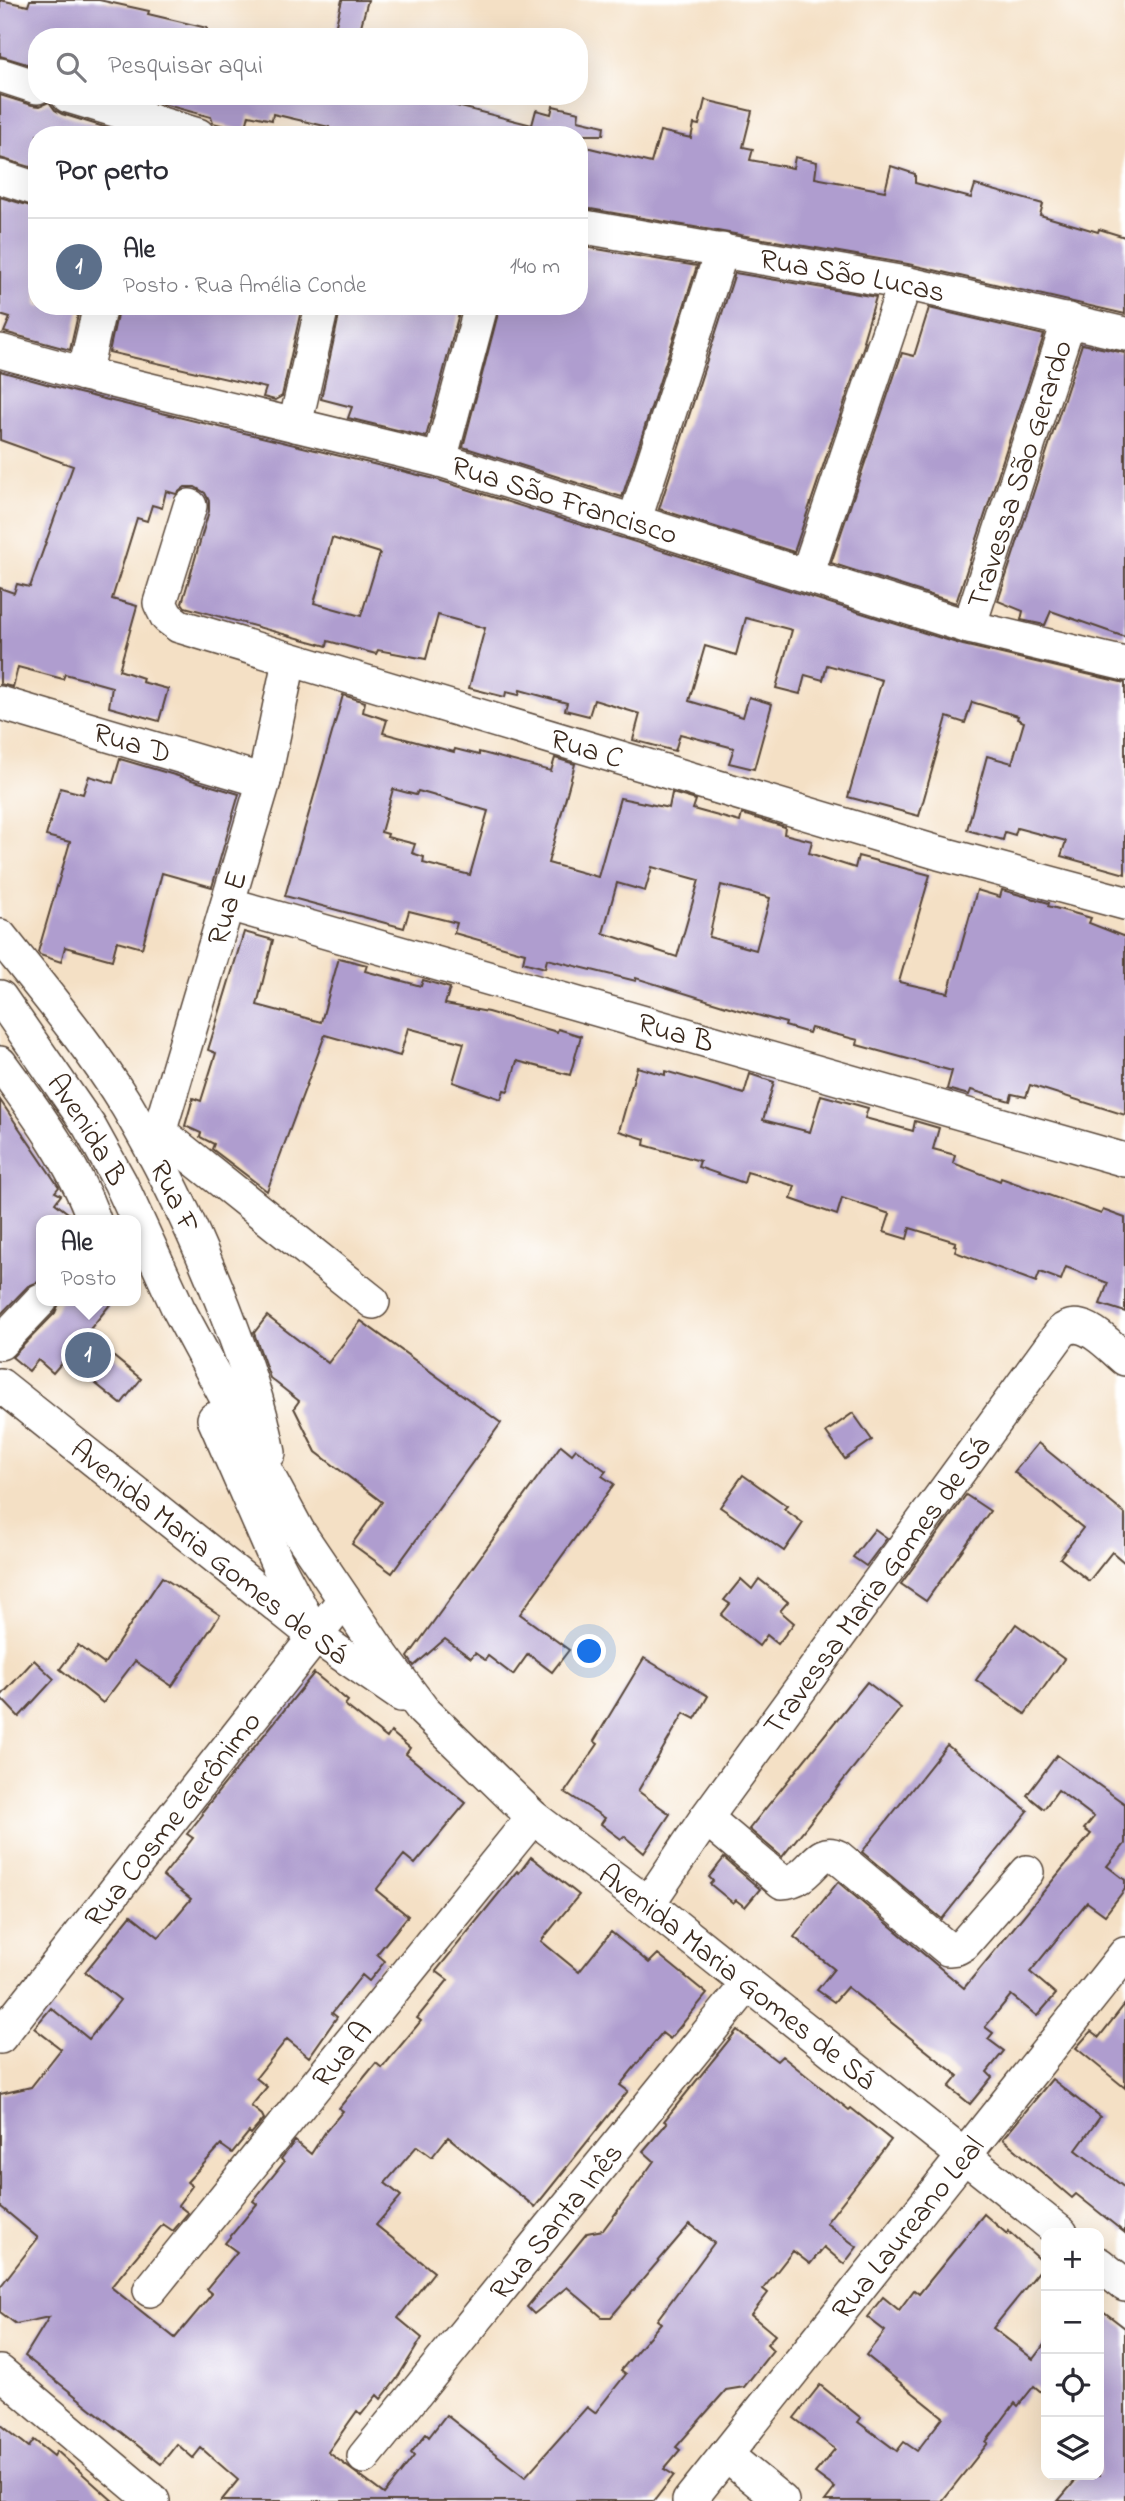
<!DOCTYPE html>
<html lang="pt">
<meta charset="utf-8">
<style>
body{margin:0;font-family:"Indie Flower",sans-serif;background:#f2f2f3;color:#2b2b33}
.controls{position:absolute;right:21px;bottom:21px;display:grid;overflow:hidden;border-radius:14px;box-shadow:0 7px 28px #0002}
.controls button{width:63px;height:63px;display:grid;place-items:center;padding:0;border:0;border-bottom:2px solid #e1e1e2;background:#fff;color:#2b2b33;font:35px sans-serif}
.you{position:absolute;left:590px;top:1652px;width:24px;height:24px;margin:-18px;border:5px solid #fff;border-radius:50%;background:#1a73e8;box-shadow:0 0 0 10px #1a73e833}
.badge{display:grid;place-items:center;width:46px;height:46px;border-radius:50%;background:#b5179e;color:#fff;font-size:23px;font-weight:700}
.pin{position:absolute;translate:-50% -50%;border:4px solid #fff;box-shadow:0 2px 7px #0006}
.popup{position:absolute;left:36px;top:1215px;width:105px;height:91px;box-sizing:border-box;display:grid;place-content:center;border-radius:14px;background:#fff;filter:drop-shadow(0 2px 5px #0005);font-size:23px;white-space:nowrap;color:#7c7c81}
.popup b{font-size:26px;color:#2b2b33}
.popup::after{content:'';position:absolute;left:50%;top:100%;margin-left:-14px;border:14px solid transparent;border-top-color:#fff}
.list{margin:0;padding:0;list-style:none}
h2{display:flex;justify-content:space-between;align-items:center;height:91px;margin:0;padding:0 28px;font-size:30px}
h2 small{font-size:23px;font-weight:400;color:#7c7c81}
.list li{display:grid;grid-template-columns:46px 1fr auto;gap:21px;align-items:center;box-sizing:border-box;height:98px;padding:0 28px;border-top:2px solid #e1e1e2}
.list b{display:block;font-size:26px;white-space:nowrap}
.list p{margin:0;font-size:23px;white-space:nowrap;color:#7c7c81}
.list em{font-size:23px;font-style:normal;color:#7c7c81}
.icon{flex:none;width:38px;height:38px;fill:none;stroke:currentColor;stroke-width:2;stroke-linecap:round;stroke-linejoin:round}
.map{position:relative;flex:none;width:1125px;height:2501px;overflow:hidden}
.search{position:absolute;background:#fff;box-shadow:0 7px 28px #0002;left:28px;top:28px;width:560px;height:77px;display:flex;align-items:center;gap:18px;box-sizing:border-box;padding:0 24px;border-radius:28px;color:#7c7c81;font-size:26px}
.panel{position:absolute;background:#fff;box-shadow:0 7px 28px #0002;left:28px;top:126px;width:560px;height:189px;border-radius:28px}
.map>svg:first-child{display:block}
.building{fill:#af9dcf;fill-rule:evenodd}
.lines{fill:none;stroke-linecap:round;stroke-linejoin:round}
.minor-casing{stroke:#574537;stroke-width:36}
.minor{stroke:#fff;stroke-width:33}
.labels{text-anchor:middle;stroke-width:7;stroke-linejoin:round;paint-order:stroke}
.street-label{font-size:30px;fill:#3b2a1e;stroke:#fff}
</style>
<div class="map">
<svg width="1125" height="2501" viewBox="0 0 1125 2501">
<rect width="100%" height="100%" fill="#fff"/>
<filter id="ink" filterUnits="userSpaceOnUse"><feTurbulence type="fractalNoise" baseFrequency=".0143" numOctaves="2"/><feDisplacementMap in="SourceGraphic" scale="14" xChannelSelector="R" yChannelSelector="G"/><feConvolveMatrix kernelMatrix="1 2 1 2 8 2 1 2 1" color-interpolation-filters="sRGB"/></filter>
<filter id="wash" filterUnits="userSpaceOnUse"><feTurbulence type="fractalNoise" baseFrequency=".00686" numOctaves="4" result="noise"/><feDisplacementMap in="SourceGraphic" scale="28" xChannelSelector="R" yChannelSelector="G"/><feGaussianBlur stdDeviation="1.57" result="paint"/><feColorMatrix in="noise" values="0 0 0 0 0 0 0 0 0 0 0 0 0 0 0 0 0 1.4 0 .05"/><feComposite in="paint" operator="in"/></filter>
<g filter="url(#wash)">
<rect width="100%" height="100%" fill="#f4e0c5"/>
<g id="blocks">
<g class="building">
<path d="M 0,0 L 28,6 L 30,0 L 99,0 L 149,11 L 148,14 L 207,28 L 206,37 L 37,37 L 37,67 L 0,56 Z"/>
<path d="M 342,0 L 368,0 L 358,37 L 333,37 Z"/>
<path d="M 0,95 L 32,105 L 40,106 L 49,102 L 55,110 L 62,114 L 130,135 L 37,135 L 37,169 L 0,158 Z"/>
<path d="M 160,96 L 442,96 L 441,102 L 532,125 L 536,110 L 551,114 L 553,106 L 579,112 L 578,120 L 604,126 L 603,135 L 327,135 L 329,127 L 273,114 L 272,120 L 249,115 L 245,131 L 213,123 L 211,117 L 159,103 Z"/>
<path d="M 705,100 L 752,111 L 743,147 L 753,149 L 750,160 L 793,168 L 795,157 L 817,162 L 815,178 L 885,191 L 891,166 L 915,174 L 915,183 L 971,198 L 975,185 L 1043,204 L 1040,215 L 1098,232 L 1099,229 L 1125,237 L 1125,314 L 908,264 L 579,207 L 579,176 L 586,147 L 651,163 L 660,131 L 691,138 L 694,124 L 699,125 Z"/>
<path d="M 0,197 L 37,208 L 37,306 L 80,306 L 70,350 L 4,332 L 10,318 L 0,315 Z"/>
<path d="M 579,246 L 697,266 L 622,497 L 463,447 L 500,306 L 579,306 Z"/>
<path d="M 735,273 L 876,297 L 863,341 L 865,342 L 794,552 L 659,509 Z"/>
<path d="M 119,306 L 302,306 L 282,396 L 275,400 L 263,397 L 266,388 L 109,352 Z"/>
<path d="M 341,306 L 461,306 L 426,437 L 348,418 L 352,407 L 321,399 Z"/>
<path d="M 929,308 L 1044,335 L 956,603 L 831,563 L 902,353 L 914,356 Z"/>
<path d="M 1082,344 L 1125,353 L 1125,637 L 1051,611 L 1045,625 L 1021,620 L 1023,611 L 998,601 Z"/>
<path d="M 0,371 L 79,393 L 435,479 L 963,645 L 1125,683 L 1125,874 L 1061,856 L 1066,841 L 1017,828 L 1015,835 L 1005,832 L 1003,840 L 967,830 L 987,756 L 1012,763 L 1024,722 L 1017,719 L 1018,716 L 972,702 L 965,723 L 947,717 L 919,816 L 848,797 L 882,680 L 827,665 L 823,680 L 805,675 L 800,694 L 776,688 L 792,630 L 746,618 L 736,655 L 705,646 L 689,701 L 743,717 L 749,697 L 772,704 L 754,769 L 729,763 L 734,748 L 680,734 L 675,751 L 633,740 L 640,714 L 594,700 L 589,716 L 565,710 L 567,703 L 520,690 L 519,695 L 506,692 L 505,697 L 469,688 L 485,628 L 438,615 L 426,659 L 378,650 L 376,654 L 328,641 L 327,646 L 185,607 L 182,603 L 209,511 L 209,501 L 205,493 L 195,487 L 185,487 L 176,494 L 166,491 L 162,508 L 152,505 L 147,521 L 137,518 L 112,599 L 137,606 L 119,670 L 143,678 L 142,682 L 168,689 L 159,721 L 109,707 L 112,687 L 65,674 L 63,679 L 18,667 L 13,687 L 0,684 L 0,588 L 14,593 L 17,584 L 30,587 L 73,466 L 0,440 ZM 332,538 L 380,553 L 361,616 L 314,603 Z"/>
<path d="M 343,695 L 365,702 L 363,712 L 387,720 L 383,733 L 454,752 L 455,749 L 479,755 L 479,752 L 551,771 L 555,758 L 575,764 L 548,863 L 598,877 L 620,798 L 669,808 L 672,793 L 696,800 L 693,809 L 740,822 L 742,814 L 785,827 L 784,834 L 812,841 L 809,853 L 855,868 L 858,856 L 930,875 L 899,982 L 948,993 L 977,890 L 1000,897 L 1002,890 L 1049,903 L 1048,906 L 1091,918 L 1089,923 L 1125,937 L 1125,1115 L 1030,1085 L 1026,1097 L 1012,1094 L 1010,1101 L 971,1090 L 969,1095 L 947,1089 L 952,1071 L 857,1045 L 858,1040 L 811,1028 L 809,1033 L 785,1026 L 786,1023 L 739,1010 L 636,978 L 636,981 L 547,959 L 545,968 L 523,962 L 525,953 L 454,933 L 457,923 L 409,911 L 404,928 L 285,896 ZM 393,789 L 416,795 L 418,791 L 488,811 L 470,875 L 423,863 L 424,857 L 412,853 L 415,844 L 387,837 L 388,834 L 381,832 ZM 652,867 L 699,880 L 677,957 L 603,933 L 617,883 L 645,891 ZM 721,885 L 770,898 L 756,950 L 709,937 Z"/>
<path d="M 120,759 L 239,794 L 212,887 L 162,873 L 142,948 L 117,941 L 112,960 L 65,947 L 61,962 L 40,955 L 38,952 L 70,842 L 46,836 L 60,788 L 83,794 L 89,776 L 113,783 Z"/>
<path d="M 244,932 L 273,940 L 257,1005 L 321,1022 L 339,958 L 367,965 L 365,971 L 421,986 L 423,980 L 450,988 L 445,1004 L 488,1012 L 557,1032 L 558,1029 L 581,1036 L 570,1075 L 517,1061 L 508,1091 L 504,1090 L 501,1099 L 453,1082 L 464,1043 L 408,1028 L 400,1056 L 325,1035 L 267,1191 L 212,1149 L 214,1144 L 200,1137 L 201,1133 L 185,1126 L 193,1098 L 201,1101 L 216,1053 L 208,1050 Z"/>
<path d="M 637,1067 L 665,1075 L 665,1071 L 744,1094 L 750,1074 L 774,1082 L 763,1120 L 810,1132 L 821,1095 L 868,1108 L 865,1118 L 913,1131 L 915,1121 L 939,1128 L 933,1149 L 955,1155 L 953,1163 L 1000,1181 L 1001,1178 L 1101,1214 L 1103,1210 L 1125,1218 L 1125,1312 L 1100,1304 L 1108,1283 L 1066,1267 L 1061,1280 L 1040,1272 L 1036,1282 L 955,1252 L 957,1246 L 954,1245 L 956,1242 L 910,1228 L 907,1239 L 884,1232 L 890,1214 L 842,1198 L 837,1215 L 791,1199 L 795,1186 L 747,1172 L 744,1183 L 698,1167 L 700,1161 L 644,1145 L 645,1139 L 619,1131 Z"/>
<path d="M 0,1100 L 59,1187 L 55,1192 L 61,1195 L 55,1203 L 72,1216 L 73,1220 L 41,1220 L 41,1281 L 28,1286 L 0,1315 Z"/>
<path d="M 60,1301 L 113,1301 L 86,1334 L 141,1379 L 121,1404 L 65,1359 L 53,1373 L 38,1360 L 29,1371 L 12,1357 L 55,1313 Z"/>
<path d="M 267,1316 L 328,1363 L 361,1321 L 501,1423 L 392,1573 L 352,1544 L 382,1502 L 316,1452 L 294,1408 L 299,1401 L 270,1378 L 254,1333 Z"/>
<path d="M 853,1413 L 872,1440 L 845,1459 L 826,1432 Z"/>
<path d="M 1038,1443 L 1125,1514 L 1125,1563 L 1112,1552 L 1089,1581 L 1060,1558 L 1083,1528 L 1014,1472 Z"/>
<path d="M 561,1445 L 572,1454 L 576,1449 L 606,1471 L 602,1476 L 614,1484 L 520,1614 L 569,1650 L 552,1672 L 528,1654 L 513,1675 L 488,1656 L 485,1660 L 475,1653 L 471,1658 L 445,1639 L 414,1666 L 408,1657 Z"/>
<path d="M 743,1475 L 787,1506 L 784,1509 L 803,1523 L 784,1551 L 720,1507 Z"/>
<path d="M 966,1495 L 990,1511 L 926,1601 L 901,1584 Z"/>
<path d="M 875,1529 L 887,1538 L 866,1566 L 853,1557 Z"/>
<path d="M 162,1577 L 220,1615 L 172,1686 L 135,1661 L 103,1703 L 60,1669 L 78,1645 L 104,1664 Z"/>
<path d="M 741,1579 L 752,1589 L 759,1579 L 788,1602 L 780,1611 L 794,1623 L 778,1644 L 767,1635 L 759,1646 L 721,1615 L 730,1604 L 724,1600 Z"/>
<path d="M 1016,1624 L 1064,1659 L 1025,1714 L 976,1680 Z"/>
<path d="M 644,1658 L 708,1696 L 695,1719 L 684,1713 L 638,1791 L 670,1814 L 644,1853 L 624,1836 L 621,1839 L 601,1824 L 605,1818 L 565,1792 L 598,1744 L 594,1741 Z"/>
<path d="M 34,1660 L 54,1679 L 19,1717 L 0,1697 Z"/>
<path d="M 314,1673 L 348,1701 L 345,1705 L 387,1738 L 391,1732 L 410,1748 L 406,1754 L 466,1803 L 415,1864 L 404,1855 L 376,1890 L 408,1916 L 377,1954 L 385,1961 L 369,1981 L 362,1975 L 332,2013 L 337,2017 L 309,2057 L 287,2039 L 256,2078 L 267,2087 L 251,2106 L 262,2115 L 264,2119 L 251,2134 L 249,2132 L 232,2153 L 221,2145 L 187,2182 L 192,2186 L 178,2205 L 188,2213 L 173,2231 L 163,2224 L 111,2287 L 175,2338 L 212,2294 L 206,2289 L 237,2252 L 225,2243 L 257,2204 L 253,2201 L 284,2162 L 281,2159 L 295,2141 L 311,2154 L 326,2131 L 343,2111 L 339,2108 L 376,2063 L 382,2068 L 421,2021 L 417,2018 L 448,1980 L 436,1971 L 517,1871 L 519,1873 L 531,1857 L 579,1895 L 541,1941 L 579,1972 L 611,1932 L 649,1963 L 658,1954 L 707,1994 L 670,2039 L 662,2033 L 620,2085 L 628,2091 L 535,2207 L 448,2137 L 432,2157 L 417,2146 L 385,2183 L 401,2196 L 376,2225 L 434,2272 L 398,2318 L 422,2338 L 396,2380 L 381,2399 L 377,2395 L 361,2415 L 357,2411 L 328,2452 L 384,2494 L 414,2456 L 411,2453 L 426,2434 L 429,2437 L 446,2415 L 525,2477 L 587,2407 L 595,2413 L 626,2374 L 621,2370 L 661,2323 L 657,2320 L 714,2243 L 690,2224 L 611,2317 L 602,2317 L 567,2287 L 534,2314 L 527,2307 L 587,2233 L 603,2230 L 633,2190 L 654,2161 L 643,2151 L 667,2123 L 664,2121 L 737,2030 L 777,2061 L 782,2056 L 849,2110 L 851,2108 L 891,2140 L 826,2223 L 857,2247 L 844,2264 L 824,2247 L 810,2264 L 793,2251 L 763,2289 L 768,2293 L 751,2315 L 775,2335 L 767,2344 L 773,2350 L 744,2387 L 726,2390 L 676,2447 L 680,2450 L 664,2469 L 674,2475 L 654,2501 L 221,2501 L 238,2480 L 201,2448 L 193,2458 L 177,2444 L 161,2464 L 25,2356 L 49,2317 L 16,2324 L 0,2312 L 0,2287 L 38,2238 L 0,2206 L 0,2094 L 31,2087 L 61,2049 L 34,2028 L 51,2008 L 89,2039 L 120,2000 L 85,1972 L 131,1915 L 159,1937 L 191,1899 L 163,1876 L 193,1838 L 187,1834 L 203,1814 L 202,1812 Z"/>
<path d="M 867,1682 L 901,1708 L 782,1857 L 749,1829 Z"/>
<path d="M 947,1745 L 1028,1811 L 942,1919 L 862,1852 Z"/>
<path d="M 1057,1755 L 1125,1804 L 1125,1844 L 1107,1866 L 1125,1880 L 1125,1889 L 1105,1915 L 1087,1902 L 1030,1972 L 1056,1994 L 1037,2016 L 1011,1995 L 985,2027 L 993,2033 L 988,2039 L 1004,2051 L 987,2072 L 992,2077 L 970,2104 L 949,2087 L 958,2076 L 847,1987 L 834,2002 L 817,1990 L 834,1969 L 794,1937 L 838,1882 L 964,1988 L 1091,1834 L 1084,1829 L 1094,1817 L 1058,1790 L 1044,1809 L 1027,1795 Z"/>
<path d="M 724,1858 L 760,1889 L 745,1907 L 736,1900 L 733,1903 L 710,1884 L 713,1881 L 709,1877 Z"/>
<path d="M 1125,2004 L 1125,2088 L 1076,2048 L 1091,2031 L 1099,2037 Z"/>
<path d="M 1052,2079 L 1100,2117 L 1076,2150 L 1125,2188 L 1125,2233 L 1076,2194 L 1072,2198 L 1003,2139 Z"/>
<path d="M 984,2214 L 1007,2234 L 1008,2231 L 1045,2264 L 993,2328 L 1033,2359 L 1046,2342 L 1046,2396 L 1034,2386 L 1018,2406 L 1015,2403 L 986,2442 L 988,2443 L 942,2501 L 825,2501 L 835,2488 L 815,2473 L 835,2449 L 794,2418 L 820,2385 L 861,2418 L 858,2422 L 897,2451 L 904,2442 L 917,2451 L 943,2417 L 866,2355 L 885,2331 L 867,2317 L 883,2297 L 899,2310 L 914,2290 L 919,2294 Z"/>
<path d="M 1099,2308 L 1125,2328 L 1125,2501 L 1058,2501 L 1080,2475 L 1099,2475 Z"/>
<path d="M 0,2424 L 29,2447 L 34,2440 L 54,2456 L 57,2451 L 113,2501 L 0,2501 Z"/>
</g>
</g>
</g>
<g filter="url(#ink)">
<use href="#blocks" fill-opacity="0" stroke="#574537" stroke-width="2"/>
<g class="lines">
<g class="minor-casing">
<g id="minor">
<path d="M 0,75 L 37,87"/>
<path d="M 68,96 L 198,135"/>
<path d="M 0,177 L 37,189"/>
<path id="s1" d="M 579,226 L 905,283 L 1125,334"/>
<path id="s2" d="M 0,351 L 84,374 L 440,460 L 969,627 L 1125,664"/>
<path d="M 84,374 L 100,306"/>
<path d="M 295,425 L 322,306"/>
<path d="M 440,460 L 481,306"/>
<path id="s3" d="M 190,506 L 160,603 L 167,617 L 179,626 L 939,853 L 1125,903"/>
<path d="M 634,522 L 722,250"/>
<path d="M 807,575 L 905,283"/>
<path id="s4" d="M 969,627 L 1069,320"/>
<path id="s5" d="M 0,703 L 264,781"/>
<path id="s6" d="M 228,904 L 1125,1160"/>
<path id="s7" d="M 0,936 C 44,991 90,1046 127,1106 C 165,1170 197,1238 224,1307 C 242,1354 260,1403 269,1453"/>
<path id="s8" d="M 0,997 L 89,1126 L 120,1182 L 178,1308 L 298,1531 L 384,1658 L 423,1710 L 533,1817 L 648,1904 L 1061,2233"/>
<path d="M 0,1063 C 36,1112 74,1163 94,1220"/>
<path d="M 160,1132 L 373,1302"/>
<path id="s9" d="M 153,1153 L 264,781 L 289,661"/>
<path d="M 0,1343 L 41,1300"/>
<path id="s10" d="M 0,1385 L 315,1636 L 401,1695"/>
<path d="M 214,1419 L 277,1563 L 309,1624"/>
<path d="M 706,1818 L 782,1882 C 813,1881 815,1845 838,1857 L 948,1949 L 957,1948 L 964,1944 L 1027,1872"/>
<path id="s11" d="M 648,1904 L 706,1818 L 1061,1332 C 1082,1313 1109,1346 1125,1359"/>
<path id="s12" d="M 0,2037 L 344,1600"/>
<path d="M 1099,2264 L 1125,2285"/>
<path id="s13" d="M 150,2290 L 533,1817"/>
<path d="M 0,2372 L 153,2501"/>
<path d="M 726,2455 L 782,2501"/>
<path id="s14" d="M 364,2457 L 747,1985"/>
<path id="s15" d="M 689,2501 L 1125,1954"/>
</g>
</g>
<use href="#minor" class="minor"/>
</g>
</g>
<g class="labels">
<g class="street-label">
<text dy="10" stroke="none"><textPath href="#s1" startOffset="278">Rua São Lucas</textPath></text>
<text dy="10" stroke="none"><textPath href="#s4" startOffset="161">Travessa São Gerardo</textPath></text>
<text dy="10" stroke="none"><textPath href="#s2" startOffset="584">Rua São Francisco</textPath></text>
<text dy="10" stroke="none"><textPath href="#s5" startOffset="138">Rua D</textPath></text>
<text dy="10" stroke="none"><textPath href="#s3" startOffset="558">Rua C</textPath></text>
<text dy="10" stroke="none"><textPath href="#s9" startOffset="256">Rua E</textPath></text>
<text dy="10" stroke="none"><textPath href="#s6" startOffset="466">Rua B</textPath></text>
<text dy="10" stroke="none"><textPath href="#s8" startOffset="159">Avenida B</textPath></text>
<text dy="10" stroke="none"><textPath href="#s7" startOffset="315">Rua F</textPath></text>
<text dy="10" stroke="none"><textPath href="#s10" startOffset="268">Avenida Maria Gomes de Sá</textPath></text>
<text dy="10" stroke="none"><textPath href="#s11" startOffset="392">Travessa Maria Gomes de Sá</textPath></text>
<text dy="10" stroke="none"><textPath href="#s12" startOffset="278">Rua Cosme Gerônimo</textPath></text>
<text dy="10" stroke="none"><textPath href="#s8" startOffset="1244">Avenida Maria Gomes de Sá</textPath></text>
<text dy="10" stroke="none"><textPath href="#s13" startOffset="304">Rua A</textPath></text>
<text dy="10" stroke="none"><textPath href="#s14" startOffset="304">Rua Santa Inês</textPath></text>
<text dy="10" stroke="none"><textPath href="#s15" startOffset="350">Rua Laureano Leal</textPath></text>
</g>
</g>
</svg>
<div class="controls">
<button>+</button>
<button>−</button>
<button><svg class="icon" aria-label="locate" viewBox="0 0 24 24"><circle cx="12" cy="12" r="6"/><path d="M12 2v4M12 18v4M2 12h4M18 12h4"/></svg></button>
<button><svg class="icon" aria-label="layers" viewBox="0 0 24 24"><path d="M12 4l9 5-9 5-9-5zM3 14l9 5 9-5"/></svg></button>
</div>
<div class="you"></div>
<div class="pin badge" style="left:88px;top:1355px;background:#5c6f8a">1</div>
<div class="popup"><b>Ale</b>Posto</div>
<div class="search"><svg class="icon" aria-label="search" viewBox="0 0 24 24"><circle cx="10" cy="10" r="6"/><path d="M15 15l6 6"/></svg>Pesquisar aqui</div>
<section class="panel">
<h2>Por perto<small></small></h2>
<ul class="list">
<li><span class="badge" style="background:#5c6f8a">1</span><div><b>Ale</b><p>Posto · Rua Amélia Conde</p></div><em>140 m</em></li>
</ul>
</section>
</div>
